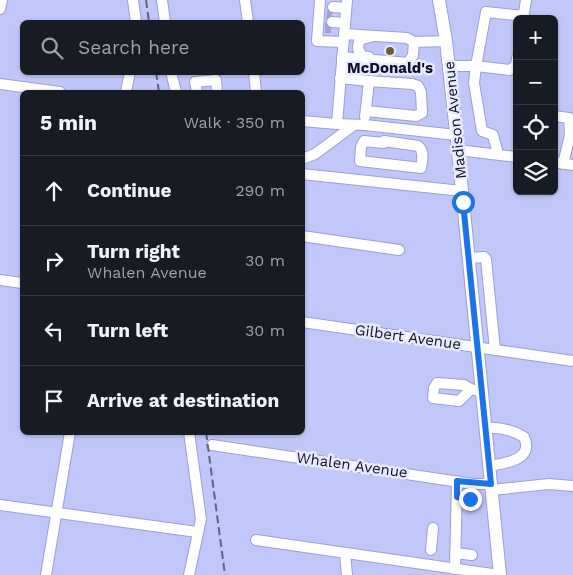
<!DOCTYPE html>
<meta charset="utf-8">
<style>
body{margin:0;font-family:"Work Sans",sans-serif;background:#242831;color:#f1f3f6}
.controls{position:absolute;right:15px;top:15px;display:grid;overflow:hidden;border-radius:8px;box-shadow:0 1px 4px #0004}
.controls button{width:45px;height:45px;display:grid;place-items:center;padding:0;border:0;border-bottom:1px solid #363941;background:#171b24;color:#f1f3f6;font:25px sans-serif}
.stop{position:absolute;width:15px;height:15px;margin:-11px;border:4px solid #1a73e8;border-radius:50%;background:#fff}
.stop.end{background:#1a73e8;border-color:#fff;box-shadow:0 1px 5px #0008}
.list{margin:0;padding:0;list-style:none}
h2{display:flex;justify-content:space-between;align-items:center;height:65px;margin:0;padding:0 20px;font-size:21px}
h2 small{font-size:16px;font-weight:400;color:#9ea1a6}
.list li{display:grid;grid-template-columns:32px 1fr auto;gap:15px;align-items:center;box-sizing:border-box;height:70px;padding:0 20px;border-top:1px solid #363941}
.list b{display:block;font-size:19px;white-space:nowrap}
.list p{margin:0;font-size:16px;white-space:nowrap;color:#9ea1a6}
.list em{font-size:16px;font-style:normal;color:#9ea1a6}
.icon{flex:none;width:28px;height:28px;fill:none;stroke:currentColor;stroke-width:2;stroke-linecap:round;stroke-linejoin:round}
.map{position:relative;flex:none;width:573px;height:575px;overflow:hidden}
.search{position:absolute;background:#171b24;box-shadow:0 1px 4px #0004;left:20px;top:20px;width:285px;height:55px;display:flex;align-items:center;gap:12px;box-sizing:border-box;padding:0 18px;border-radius:8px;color:#9ea1a6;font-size:19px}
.panel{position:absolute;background:#171b24;box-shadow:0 1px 4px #0004;left:20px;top:90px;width:285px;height:345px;border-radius:8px}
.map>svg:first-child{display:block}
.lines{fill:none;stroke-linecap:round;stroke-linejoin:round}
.minor-tunnel{stroke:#9ea3d0;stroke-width:10;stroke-dasharray:10 5;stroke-linecap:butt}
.minor-casing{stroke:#9a9fdb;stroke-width:12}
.major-casing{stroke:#9a9fdb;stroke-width:14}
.minor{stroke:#fff;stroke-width:10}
.major{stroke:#fff;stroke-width:12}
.rail{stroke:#5f6285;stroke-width:2;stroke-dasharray:8 4;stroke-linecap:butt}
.route{stroke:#1a73e8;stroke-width:6}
.poi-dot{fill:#69612e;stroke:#e8ebfe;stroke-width:2}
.labels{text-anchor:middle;stroke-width:5;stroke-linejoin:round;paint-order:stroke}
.poi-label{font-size:15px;font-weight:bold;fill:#101127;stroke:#e8ebfe}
.street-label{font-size:15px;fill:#101127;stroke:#e8ebfe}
</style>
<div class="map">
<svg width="573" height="575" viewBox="0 0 573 575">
<rect width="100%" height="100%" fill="#c2c7fa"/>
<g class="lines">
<g class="minor-tunnel">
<path d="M 327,13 L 332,14"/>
<path d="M 325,28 L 331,28"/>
</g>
<g class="minor-casing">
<g id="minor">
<path d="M 133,0 L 136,22"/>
<path d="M 162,0 L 165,22"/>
<path d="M 245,0 L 248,22"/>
<path d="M 320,0 L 317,41 L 343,42"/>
<path d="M 333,7 L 346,8"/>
<path d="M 0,9 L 2,0"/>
<path d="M 523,19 L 526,0"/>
<path d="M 332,22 L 345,23"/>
<path d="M 344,34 L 407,38 L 414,42"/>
<path d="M 342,57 L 408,63 L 413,55 L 414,42 L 446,41"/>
<path d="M 369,57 L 362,56 L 358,49 L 359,40 L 374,36"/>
<path d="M 449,66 L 476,66 L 486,12 L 524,16"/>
<path d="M 171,72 L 176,92"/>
<path d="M 254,72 L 256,92"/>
<path d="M 340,78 L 369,81 L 365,117"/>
<path d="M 0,84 L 60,92"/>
<path d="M 126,92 L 130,72"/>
<path d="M 197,92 L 195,82 L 216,80 L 217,92"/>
<path d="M 366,111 L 416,116 L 422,113 L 421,92 L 418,86 L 412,84 L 369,81"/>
<path d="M 554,116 L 569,118 L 570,135 L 563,164"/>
<path d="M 302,121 L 337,124 L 347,0"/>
<path d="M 337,124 L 365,125 L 456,135"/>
<path d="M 364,141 L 384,143 L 384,141 L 418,146 C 425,151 422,161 421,168 L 360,161 L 361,147 Z"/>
<path d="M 458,150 L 517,157"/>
<path d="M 498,154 L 493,135 L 482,131 L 474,83 L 476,66 L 510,70 L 516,65 L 517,58"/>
<path d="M 302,159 L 315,154 L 354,125"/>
<path d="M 554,162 L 573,165"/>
<path d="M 302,174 L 462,191"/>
<path d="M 302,236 L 399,250"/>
<path d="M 469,258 L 484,257 L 486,259 L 495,350"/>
<path d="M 0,280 L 22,283"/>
<path d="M 302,322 L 573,361"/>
<path d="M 471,389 L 459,401 L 433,398 L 434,388 L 437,383 L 464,385 L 471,389 L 482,392"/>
<path d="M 486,428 C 500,427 511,429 524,437 C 534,460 506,463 489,466"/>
<path d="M 212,445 L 473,484 L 491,484"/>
<path d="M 492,490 L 549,484 L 573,486"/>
<path d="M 457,497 L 470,499"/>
<path d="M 0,505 L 197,532"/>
<path d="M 256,540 L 499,575"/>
<path d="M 431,550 L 433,528"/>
<path d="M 345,553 L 347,575"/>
<path d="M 455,553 L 472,555"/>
<path d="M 455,569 L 457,481"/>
<path d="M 46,575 L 70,432"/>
<path d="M 189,575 L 201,519 L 189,432"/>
</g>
</g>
<g class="major-casing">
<path id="major" d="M 439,0 L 446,41 L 458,150 L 500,575"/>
</g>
<use href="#minor" class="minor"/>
<use href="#major" class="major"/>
<g class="rail">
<path d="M 146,0 L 149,22"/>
<path d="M 156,72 L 159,92"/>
<path d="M 206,432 L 225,575"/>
</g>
</g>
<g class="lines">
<path class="route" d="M 463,202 L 491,484 L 457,481 L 457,497 L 470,499"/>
</g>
<circle class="poi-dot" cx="390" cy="51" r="5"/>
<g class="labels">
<g class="poi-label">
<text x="390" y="73">McDonald's</text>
</g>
<g class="street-label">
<text transform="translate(455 120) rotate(-96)" y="5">Madison Avenue</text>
<text transform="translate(408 337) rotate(8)" y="5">Gilbert Avenue</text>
<text transform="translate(352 465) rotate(8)" y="5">Whalen Avenue</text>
</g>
</g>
</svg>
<div class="controls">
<button>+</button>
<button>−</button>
<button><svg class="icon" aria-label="locate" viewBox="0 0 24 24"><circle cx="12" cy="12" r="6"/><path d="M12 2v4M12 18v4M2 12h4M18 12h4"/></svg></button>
<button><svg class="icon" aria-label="layers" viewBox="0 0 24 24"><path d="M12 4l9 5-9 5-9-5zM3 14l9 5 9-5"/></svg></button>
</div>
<div class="stop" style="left:463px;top:202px"></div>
<div class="stop end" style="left:470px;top:499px"></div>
<div class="search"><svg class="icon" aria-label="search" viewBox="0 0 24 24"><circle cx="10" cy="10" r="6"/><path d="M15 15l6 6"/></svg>Search here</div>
<section class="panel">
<h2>5 min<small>Walk · 350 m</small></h2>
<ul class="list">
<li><svg class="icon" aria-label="ahead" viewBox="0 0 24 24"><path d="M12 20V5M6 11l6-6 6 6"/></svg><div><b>Continue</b></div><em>290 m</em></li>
<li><svg class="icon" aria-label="right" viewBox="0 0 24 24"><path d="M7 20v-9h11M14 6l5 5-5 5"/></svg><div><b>Turn right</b><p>Whalen Avenue</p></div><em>30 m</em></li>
<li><svg class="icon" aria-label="left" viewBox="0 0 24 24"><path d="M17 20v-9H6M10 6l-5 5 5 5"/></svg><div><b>Turn left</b></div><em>30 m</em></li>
<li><svg class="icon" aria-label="arrive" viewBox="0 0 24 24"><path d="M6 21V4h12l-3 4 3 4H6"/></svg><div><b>Arrive at destination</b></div></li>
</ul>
</section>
</div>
